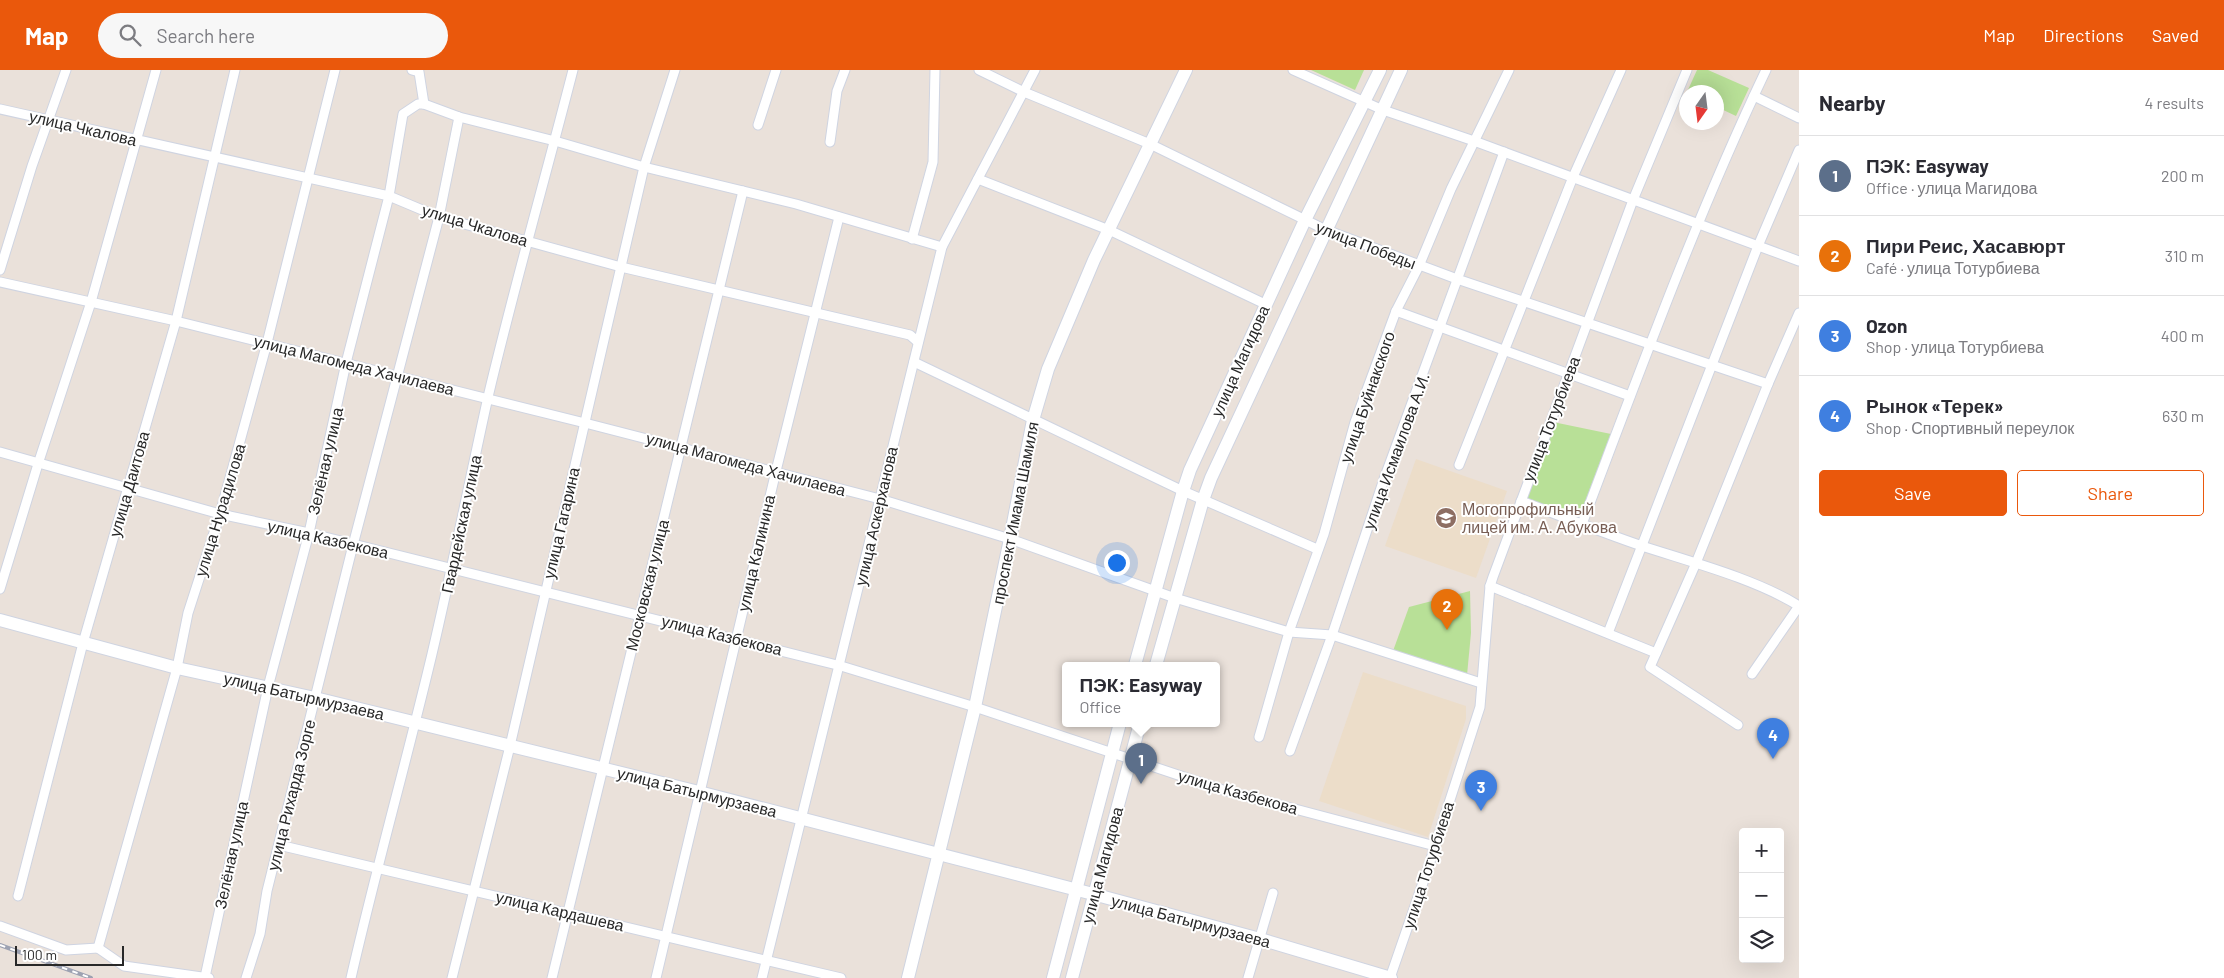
<!DOCTYPE html>
<meta charset="utf-8">
<style>
body{margin:0;font-family:Barlow,sans-serif;background:#f7f7f7;color:#2b2b33}
.controls{position:absolute;right:15px;bottom:15px;display:grid;overflow:hidden;border-radius:5px;box-shadow:0 5px 20px #0002}
.controls button{width:45px;height:45px;display:grid;place-items:center;padding:0;border:0;border-bottom:1px solid #e1e1e2;background:#fff;color:#2b2b33;font:25px sans-serif}
.compass{position:absolute;left:1679px;top:15px;width:45px;height:45px;border-radius:50%;background:#fff;box-shadow:0 5px 20px #0002;rotate:194deg}
.scale{position:absolute;left:15px;bottom:12px;width:109px;box-sizing:border-box;padding-left:5px;border:2px solid #282828;border-top:0;font-size:14px;line-height:18px;white-space:nowrap;color:#282828;-webkit-text-stroke:4px #fff;paint-order:stroke}
.you{position:absolute;left:1116px;top:492px;width:18px;height:18px;margin:-12px;border:4px solid #fff;border-radius:50%;background:#1a73e8;box-shadow:0 0 0 8px #1a73e833}
.badge{display:grid;place-items:center;width:32px;height:32px;border-radius:50%;background:#ea580c;color:#fff;font-size:16px;font-weight:700}
.pin{position:absolute;translate:-50% -41px;filter:drop-shadow(0 1px 2px #0008)}
.pin::after{content:'';position:absolute;top:26px;width:18px;height:15px;background:inherit;clip-path:polygon(0 0,100% 0,50% 100%)}
.popup{position:absolute;left:1062px;top:592px;width:158px;height:65px;box-sizing:border-box;display:grid;place-content:center;border-radius:5px;background:#fff;filter:drop-shadow(0 1px 4px #0005);font-size:16px;white-space:nowrap;color:#7c7c81}
.popup b{font-size:19px;color:#2b2b33}
.popup::after{content:'';position:absolute;left:50%;top:100%;margin-left:-10px;border:10px solid transparent;border-top-color:#fff}
.list{margin:0;padding:0;list-style:none}
h2{display:flex;justify-content:space-between;align-items:center;height:65px;margin:0;padding:0 20px;font-size:21px}
h2 small{font-size:16px;font-weight:400;color:#7c7c81}
.list li{display:grid;grid-template-columns:32px 1fr auto;gap:15px;align-items:center;box-sizing:border-box;height:80px;padding:0 20px;border-top:1px solid #e1e1e2}
.list b{display:block;font-size:19px;white-space:nowrap}
.list p{margin:0;font-size:16px;white-space:nowrap;color:#7c7c81}
.list em{font-size:16px;font-style:normal;color:#7c7c81}
.actions{display:flex;gap:10px;padding:15px 20px}
.actions a{flex:1;padding:11px 0;border:1px solid #ea580c;border-radius:5px;text-align:center;font-size:18px;color:#ea580c}
.actions .main{background:#ea580c;color:#fff}
.icon{flex:none;width:28px;height:28px;fill:none;stroke:currentColor;stroke-width:2;stroke-linecap:round;stroke-linejoin:round}
.map{position:relative;flex:none;width:1799px;height:908px;overflow:hidden}
header{display:flex;align-items:center;gap:30px;box-sizing:border-box;height:70px;padding:0 25px;background:#ea580c;color:#fff}
header strong{font-size:24px}
nav{display:flex;gap:28px;margin-inline-start:auto;font-size:18px}
.search{width:350px;height:45px;background:#f7f7f7;display:flex;align-items:center;gap:12px;box-sizing:border-box;padding:0 18px;border-radius:28px;color:#7c7c81;font-size:19px}
main{display:flex}
aside{flex:1;background:#fff}
.map>svg:first-child{display:block}
.education{fill:#ecddc9}
.green{fill:#b8e097}
.lines{fill:none;stroke-linecap:round;stroke-linejoin:round}
.street-casing{stroke:#cfd4e1;stroke-width:11}
.secondary-casing{stroke:#cfd4e1;stroke-width:14}
.street{stroke:#fff;stroke-width:9}
.secondary{stroke:#fff;stroke-width:12}
.rail-casing{stroke:#9da2b2;stroke-width:4}
.rail{stroke:#fff;stroke-width:2;stroke-dasharray:5.5;stroke-linecap:butt}
.labels{text-anchor:middle;stroke-width:4;stroke-linejoin:round;paint-order:stroke}
.street-label{font-size:16px;fill:#282828;stroke:#fff}
.education-label{font-size:16px;fill:#785e54;stroke:#fff;text-anchor:start}
</style>
<header>
<strong>Map</strong>
<div class="search"><svg class="icon" aria-label="search" viewBox="0 0 24 24"><circle cx="10" cy="10" r="6"/><path d="M15 15l6 6"/></svg>Search here</div>
<nav><a>Map</a><a>Directions</a><a>Saved</a></nav>
</header>
<main>
<div class="map">
<svg width="1799" height="908" viewBox="0 0 1799 908">
<rect width="100%" height="100%" fill="#eae1da"/>
<g class="education">
<path d="M 1416,389 L 1507,421 L 1476,508 L 1385,476 Z"/>
<path d="M 1363,602 L 1466,636 L 1466,649 L 1428,767 L 1319,731 Z"/>
</g>
<g class="green">
<path d="M 1311,0 L 1364,0 L 1355,20 Z"/>
<path d="M 1697,0 L 1708,0 L 1749,18 L 1736,46 L 1717,37 L 1716,22 L 1687,22 Z"/>
<path d="M 1553,352 L 1611,364 L 1581,450 L 1525,429 Z"/>
<path d="M 1470,521 L 1471,563 L 1467,605 L 1393,581 L 1409,537 Z"/>
</g>
<g class="lines">
<g class="street-casing">
<g id="street">
<path d="M 412,0 L 419,2 L 424,34"/>
<path d="M 979,0 L 1024,22 L 1150,74 L 1326,160 L 1457,209 L 1768,314"/>
<path d="M 1293,0 L 1383,40 L 1474,71 L 1799,191"/>
<path d="M 1754,26 L 1799,48"/>
<path d="M 0,39 L 389,126 L 439,147 L 621,197 L 910,265 L 918,272"/>
<path d="M 758,55 L 776,0"/>
<path d="M 830,72 L 837,21 L 845,0"/>
<path d="M 978,109 L 1109,160 L 1265,234"/>
<path d="M 912,169 L 933,92 L 935,0"/>
<path d="M 0,200 L 32,96 L 66,0"/>
<path d="M 0,212 L 176,251 L 585,353 L 880,429 L 1010,469 L 1175,528 L 1289,562 L 1332,565 L 1481,613"/>
<path d="M 1396,241 L 1630,326"/>
<path d="M 914,292 L 1183,421 L 1317,479"/>
<path d="M 0,382 L 220,444 L 309,463 L 841,596 L 975,637 L 1223,720 L 1435,776"/>
<path d="M 1459,395 L 1573,107 L 1621,0"/>
<path d="M 1521,431 C 1561,446 1601,462 1642,476 C 1691,492 1756,509 1799,536"/>
<path d="M 1582,454 C 1640,301 1696,147 1766,0"/>
<path d="M 1490,516 L 1656,583"/>
<path d="M 0,519 L 38,394 L 91,232 L 156,0"/>
<path d="M 1608,563 L 1758,176 L 1799,80"/>
<path d="M 1752,604 L 1799,536"/>
<path d="M 1738,655 L 1650,597 L 1696,493 L 1768,314 L 1799,243"/>
<path d="M 1259,667 L 1289,562 L 1324,464 L 1355,352 L 1396,241 L 1419,196 L 1451,119 L 1509,0"/>
<path d="M 1290,681 L 1332,565 L 1384,409 L 1504,82"/>
<path d="M 279,775 L 841,908"/>
<path d="M 18,826 L 83,573 L 176,251 L 235,0"/>
<path d="M 0,856 L 66,880 L 98,878"/>
<path d="M 98,878 L 177,598 L 188,543 L 220,444 L 267,273 L 335,0"/>
<path d="M 98,878 L 124,896 L 209,908"/>
<path d="M 205,907 L 268,617 L 309,463 L 346,293 L 389,126 L 403,44 L 418,34 L 424,34 L 459,47 L 555,71 L 644,97 L 796,134 L 942,177"/>
<path d="M 246,908 L 260,864 L 267,821 L 353,475 L 439,147 L 459,47"/>
<path d="M 351,908 C 376,799 406,693 432,584 C 452,499 469,413 488,327 C 514,217 545,109 573,0"/>
<path d="M 452,908 L 510,676 L 644,97 L 675,0"/>
<path d="M 552,908 L 743,121"/>
<path d="M 656,908 L 776,401 L 839,147"/>
<path d="M 762,908 L 942,177 L 1035,0"/>
<path d="M 1248,908 L 1273,823"/>
<path d="M 1390,908 L 1427,801 L 1480,637 L 1490,516 L 1493,507 L 1633,130 L 1687,0"/>
</g>
</g>
<g class="secondary-casing">
<g id="secondary">
<path d="M 0,550 L 177,598 L 315,628 L 699,722 L 1093,824 L 1260,869 L 1391,908"/>
<path d="M 1135,595 L 1183,421 L 1190,400 L 1305,150 L 1380,0"/>
<path d="M 1156,595 L 1203,430 L 1211,408 L 1401,0"/>
<path d="M 908,908 L 975,637 L 1010,469 L 1033,350 L 1048,299 L 1094,190 L 1186,0"/>
<path d="M 1053,908 L 1120,653"/>
<path d="M 1072,908 L 1140,653"/>
</g>
</g>
<use href="#street" class="street"/>
<use href="#secondary" class="secondary"/>
<g class="rail-casing">
<path id="rail" d="M 0,875 L 91,908"/>
</g>
<use href="#rail" class="rail"/>
</g>
<defs>
<g id="school-disc" transform="scale(1.125)"><circle r="9.5" fill="#8d6e63" stroke="#fff"/><path d="M0-5L7-2L0 1L-7-2ZM-4 1L0 2.5L4 1V4Q0 6-4 4Z" fill="#fff"/></g>
</defs>
<g fill-rule="evenodd">
<use href="#school-disc" x="1446" y="448"/>
</g>
<g class="labels">
<g class="street-label">
<text transform="translate(83 58) rotate(13)" y="6">улица Чкалова</text>
<text transform="translate(475 155) rotate(17)" y="6">улица Чкалова</text>
<text transform="translate(1366 175) rotate(21)" y="6">улица Победы</text>
<text transform="translate(1240 291) rotate(-66)" y="6">улица Магидова</text>
<text transform="translate(354 295) rotate(14)" y="6">улица Магомеда Хачилаева</text>
<text transform="translate(1367 327) rotate(-71)" y="6">улица Буйнакского</text>
<text transform="translate(1551 349) rotate(-69)" y="6">улица Тотурбиева</text>
<text transform="translate(1396 381) rotate(-70)" y="6">улица Исмаилова А.И.</text>
<text transform="translate(325 391) rotate(-77)" y="6">Зелёная улица</text>
<text transform="translate(746 394) rotate(15)" y="6">улица Магомеда Хачилаева</text>
<text transform="translate(129 414) rotate(-74)" y="6">улица Даитова</text>
<text transform="translate(220 440) rotate(-73)" y="6">улица Нурадилова</text>
<text transform="translate(1015 443) rotate(-79)" y="6">проспект Имама Шамиля</text>
<text transform="translate(876 446) rotate(-77)" y="6">улица Аскерханова</text>
<text transform="translate(561 453) rotate(-77)" y="6">улица Гагарина</text>
<text transform="translate(461 454) rotate(-78)" y="6">Гвардейская улица</text>
<text transform="translate(328 469) rotate(13)" y="6">улица Казбекова</text>
<text transform="translate(756 483) rotate(-77)" y="6">улица Калинина</text>
<text transform="translate(647 515) rotate(-76)" y="6">Московская улица</text>
<text transform="translate(722 565) rotate(14)" y="6">улица Казбекова</text>
<text transform="translate(304 626) rotate(13)" y="6">улица Батырмурзаева</text>
<text transform="translate(697 722) rotate(14)" y="6">улица Батырмурзаева</text>
<text transform="translate(1238 722) rotate(16)" y="6">улица Казбекова</text>
<text transform="translate(291 725) rotate(-76)" y="6">улица Рихарда Зорге</text>
<text transform="translate(231 785) rotate(-78)" y="6">Зелёная улица</text>
<text transform="translate(1102 795) rotate(-75)" y="6">улица Магидова</text>
<text transform="translate(1428 795) rotate(-72)" y="6">улица Тотурбиева</text>
<text transform="translate(560 841) rotate(13)" y="6">улица Кардашева</text>
<text transform="translate(1191 851) rotate(15)" y="6">улица Батырмурзаева</text>
</g>
<g class="education-label">
<text x="1462" y="445">Могопрофильный<tspan x="1462" dy="18">лицей им. А. Абукова</tspan></text>
</g>
</g>
</svg>
<div class="controls">
<button>+</button>
<button>−</button>
<button><svg class="icon" aria-label="layers" viewBox="0 0 24 24"><path d="M12 4l9 5-9 5-9-5zM3 14l9 5 9-5"/></svg></button>
</div>
<svg class="compass" viewBox="-18 -18 36 36"><path d="M0-13l5 13h-10z" fill="#e53935"/><path d="M0 13l5-13h-10z" fill="#7c7c81"/></svg>
<div class="scale">100 m</div>
<div class="you"></div>
<div class="pin badge" style="left:1141px;top:714px;background:#5c6f8a">1</div>
<div class="popup"><b>ПЭК: Easyway</b>Office</div>
<div class="pin badge" style="left:1447px;top:560px;background:#e8710a">2</div>
<div class="pin badge" style="left:1481px;top:741px;background:#3f7fe0">3</div>
<div class="pin badge" style="left:1773px;top:689px;background:#3f7fe0">4</div>
</div>
<aside>
<h2>Nearby<small>4 results</small></h2>
<ul class="list">
<li><span class="badge" style="background:#5c6f8a">1</span><div><b>ПЭК: Easyway</b><p>Office · улица Магидова</p></div><em>200 m</em></li>
<li><span class="badge" style="background:#e8710a">2</span><div><b>Пири Реис, Хасавюрт</b><p>Café · улица Тотурбиева</p></div><em>310 m</em></li>
<li><span class="badge" style="background:#3f7fe0">3</span><div><b>Ozon</b><p>Shop · улица Тотурбиева</p></div><em>400 m</em></li>
<li><span class="badge" style="background:#3f7fe0">4</span><div><b>Рынок «Терек»</b><p>Shop · Спортивный переулок</p></div><em>630 m</em></li>
</ul>
<div class="actions"><a class="main">Save</a><a>Share</a></div>
</aside>
</main>
